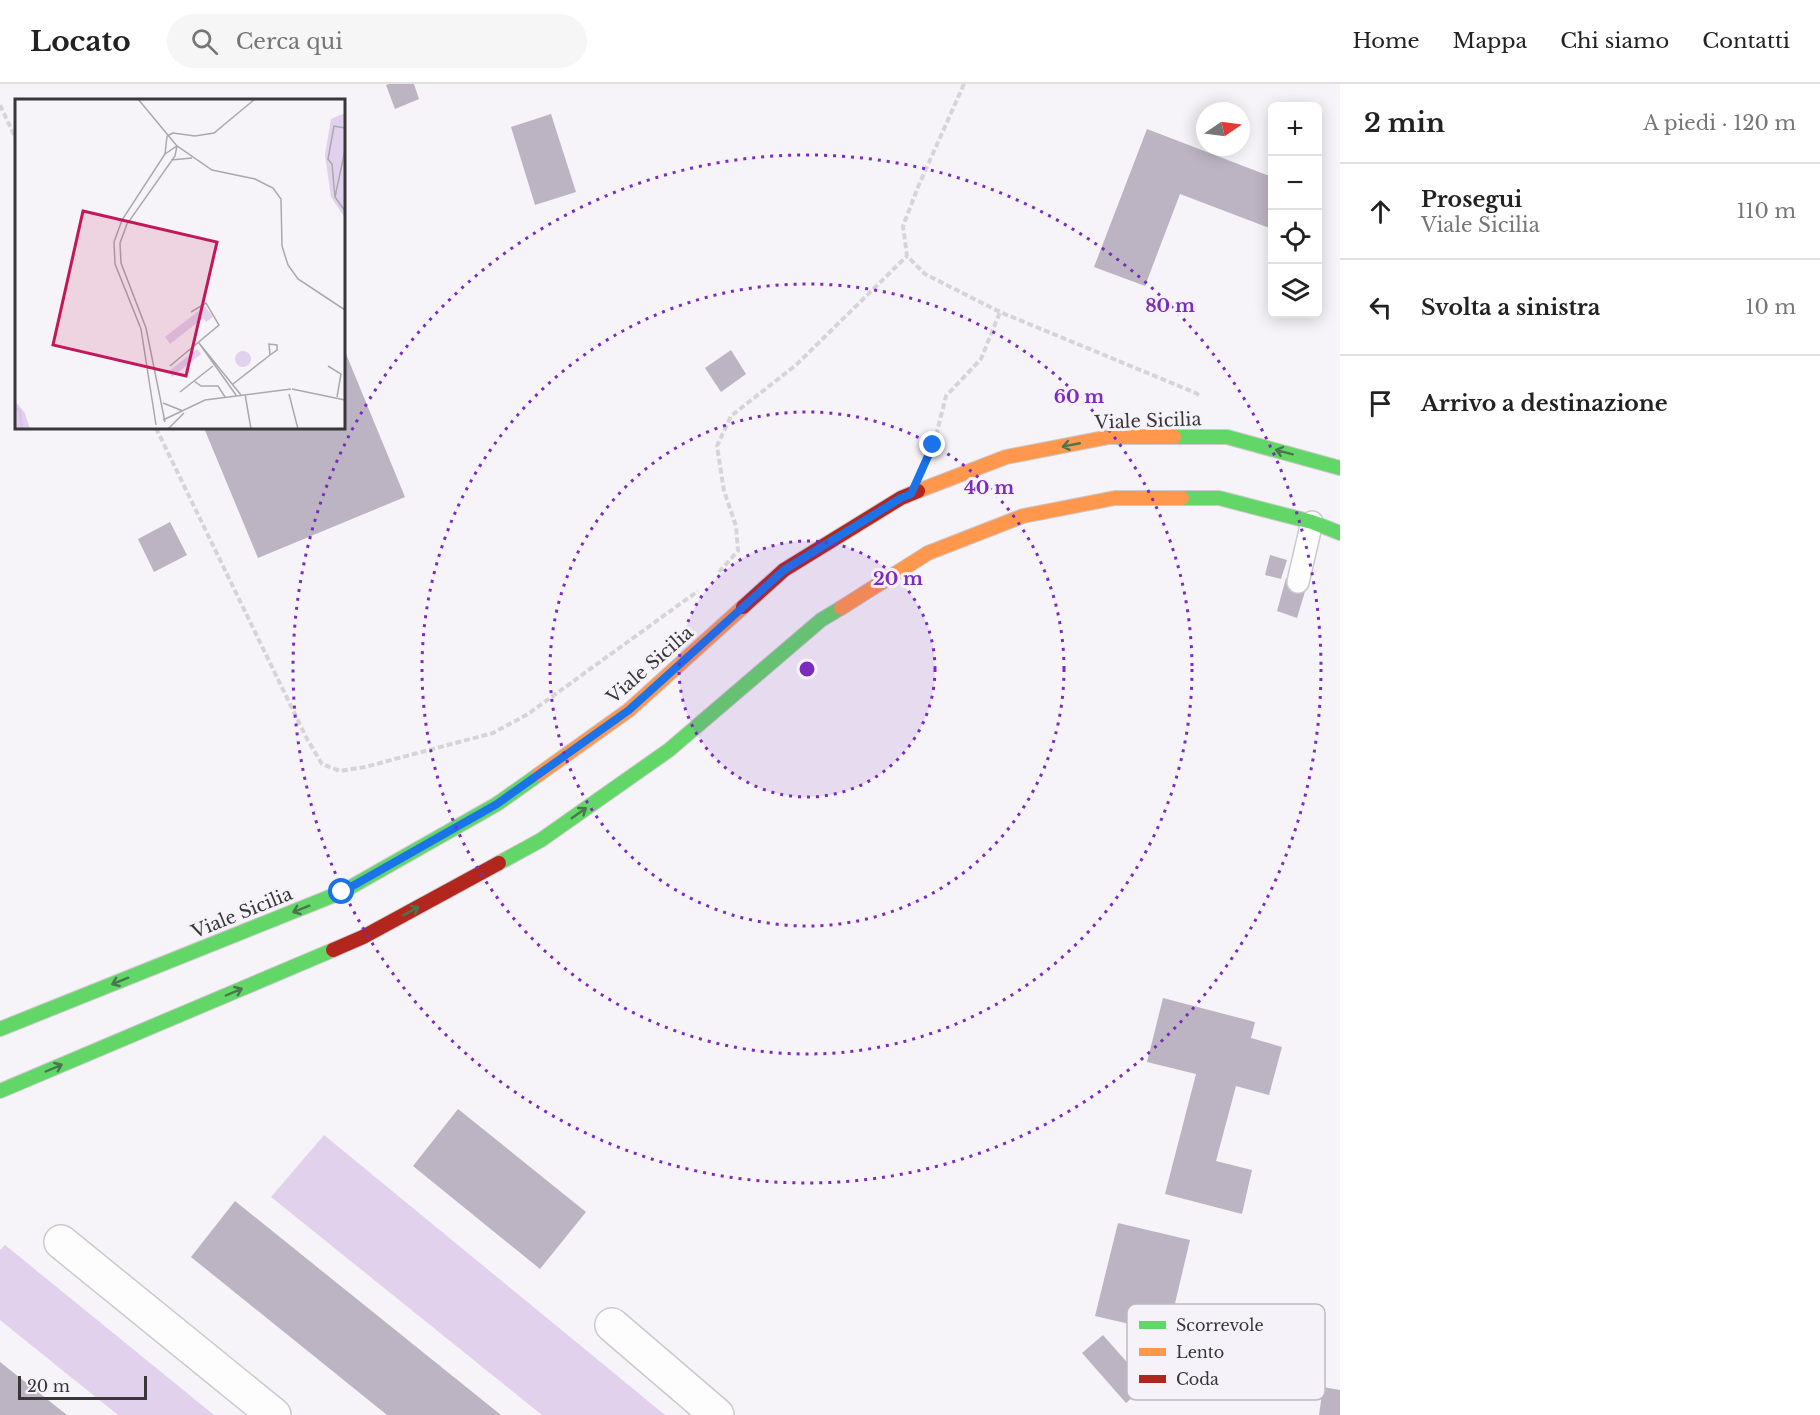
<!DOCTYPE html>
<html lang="it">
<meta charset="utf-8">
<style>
body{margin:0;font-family:"Libre Baskerville",serif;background:#f6f6f6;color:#222}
.controls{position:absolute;right:18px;top:18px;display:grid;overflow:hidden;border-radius:9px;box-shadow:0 3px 15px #0003}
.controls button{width:54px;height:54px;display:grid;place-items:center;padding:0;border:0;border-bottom:2px solid #e0e0e0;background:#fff;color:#222;font:30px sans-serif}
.compass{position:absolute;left:1196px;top:18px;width:54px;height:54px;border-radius:50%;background:#fff;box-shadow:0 3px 15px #0003;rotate:77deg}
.scale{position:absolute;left:18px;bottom:15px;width:129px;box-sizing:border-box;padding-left:6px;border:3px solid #383639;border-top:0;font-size:16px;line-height:21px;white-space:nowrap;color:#383639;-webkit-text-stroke:4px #f6f2fa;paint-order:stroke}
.stop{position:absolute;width:18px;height:18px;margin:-14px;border:4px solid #1a73e8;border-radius:50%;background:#fff}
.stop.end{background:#1a73e8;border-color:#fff;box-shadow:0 2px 6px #0008}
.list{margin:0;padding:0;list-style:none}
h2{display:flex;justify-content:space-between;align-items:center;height:78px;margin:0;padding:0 24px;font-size:26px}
h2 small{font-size:20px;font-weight:400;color:#767676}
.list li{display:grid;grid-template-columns:39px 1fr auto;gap:18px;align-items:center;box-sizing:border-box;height:96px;padding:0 24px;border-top:2px solid #e0e0e0}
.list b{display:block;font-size:22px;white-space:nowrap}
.list p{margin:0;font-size:20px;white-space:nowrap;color:#767676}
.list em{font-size:20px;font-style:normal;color:#767676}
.icon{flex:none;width:33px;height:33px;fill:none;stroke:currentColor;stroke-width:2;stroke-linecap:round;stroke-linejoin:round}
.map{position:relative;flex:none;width:1340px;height:1331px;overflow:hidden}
header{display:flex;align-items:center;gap:36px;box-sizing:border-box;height:84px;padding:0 30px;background:#fff;border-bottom:2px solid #e0e0e0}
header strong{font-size:28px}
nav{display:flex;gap:33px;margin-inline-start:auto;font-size:21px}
.search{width:420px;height:54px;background:#f6f6f6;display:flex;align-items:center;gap:15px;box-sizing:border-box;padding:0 21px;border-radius:33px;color:#767676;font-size:22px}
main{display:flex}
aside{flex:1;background:#fff}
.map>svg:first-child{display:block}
.green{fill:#e1d1ed}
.building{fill:#bcb4c2}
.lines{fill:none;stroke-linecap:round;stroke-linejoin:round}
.lane-casing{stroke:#cbc9cc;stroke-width:24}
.street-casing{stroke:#cbc9cc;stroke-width:36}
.fast-casing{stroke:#cbc9cc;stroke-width:16}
.slow-casing{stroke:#cbc9cc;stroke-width:16}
.jam-casing{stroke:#cbc9cc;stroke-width:16}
.path{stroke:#d5d5d6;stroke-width:4;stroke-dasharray:6 3;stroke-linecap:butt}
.lane{stroke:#fefdfe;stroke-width:21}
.street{stroke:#fefdfe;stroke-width:33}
.fast{stroke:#63d668;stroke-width:14}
.slow{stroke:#ff974d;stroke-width:14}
.jam{stroke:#b3261e;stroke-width:14}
.oneway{stroke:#49764c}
.route{stroke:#1a73e8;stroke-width:8}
.ring{fill:none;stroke:#7b2cbf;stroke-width:3;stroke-dasharray:3 6}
.labels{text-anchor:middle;stroke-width:6;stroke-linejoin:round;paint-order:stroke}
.street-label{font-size:18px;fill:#383639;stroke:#f6f2fa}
.inset-river{fill:none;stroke:#dec0f2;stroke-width:3}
.inset-road{fill:none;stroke:#aaa8ac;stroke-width:1.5}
.view{fill:#c2185b;fill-opacity:0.15;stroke:#c2185b;stroke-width:3}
.inset-edge{fill:none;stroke:#383639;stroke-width:3}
.key{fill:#f6f2fa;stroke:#bdbac0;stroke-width:1.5}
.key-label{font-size:16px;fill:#383639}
.centre{fill:#7b2cbf;stroke:#f6f2fa;stroke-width:3}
.ring-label{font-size:18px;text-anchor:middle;font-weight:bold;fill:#7b2cbf;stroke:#f6f2fa;stroke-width:6;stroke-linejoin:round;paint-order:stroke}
</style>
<header>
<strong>Locato</strong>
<div class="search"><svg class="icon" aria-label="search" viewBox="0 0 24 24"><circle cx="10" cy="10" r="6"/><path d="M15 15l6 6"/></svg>Cerca qui</div>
<nav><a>Home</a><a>Mappa</a><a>Chi siamo</a><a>Contatti</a></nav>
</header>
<main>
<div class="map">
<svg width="1340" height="1331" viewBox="0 0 1340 1331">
<rect width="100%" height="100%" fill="#f6f4f8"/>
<g class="green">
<path d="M 324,1051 L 665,1331 L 542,1331 L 271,1113 Z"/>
<path d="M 5,1161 L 214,1331 L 118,1331 L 0,1236 L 0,1166 Z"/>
</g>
<g class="building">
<path d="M 389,0 L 414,0 L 419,15 L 395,25 L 386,1 Z"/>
<path d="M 551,30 L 576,108 L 535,121 L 511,43 Z"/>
<path d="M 1147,45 L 1272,93 L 1272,145 L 1180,110 L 1145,202 L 1094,183 Z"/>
<path d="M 344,265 L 405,413 L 258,474 L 204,344 L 344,344 Z"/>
<path d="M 731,266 L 746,290 L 721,308 L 705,284 Z"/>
<path d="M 170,438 L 187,471 L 154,488 L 138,455 Z"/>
<path d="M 1270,471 L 1287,476 L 1281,495 L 1265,491 Z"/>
<path d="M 1286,494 L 1307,501 L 1297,534 L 1277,527 Z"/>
<path d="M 1163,914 L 1255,938 L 1251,954 L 1282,963 L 1269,1011 L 1236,1002 L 1216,1077 L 1252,1086 L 1242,1130 L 1165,1110 L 1196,990 L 1147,978 Z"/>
<path d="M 458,1025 L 586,1128 L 540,1185 L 413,1082 Z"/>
<path d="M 235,1117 L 501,1331 L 387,1331 L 191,1173 Z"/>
<path d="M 1118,1139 L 1190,1156 L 1168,1249 L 1095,1232 Z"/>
<path d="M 1103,1251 L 1147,1301 L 1126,1319 L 1082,1269 Z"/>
<path d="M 0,1278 L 67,1331 L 0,1331 Z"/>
<path d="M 1323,1303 L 1340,1306 L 1340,1331 L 1319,1331 Z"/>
</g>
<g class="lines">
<g class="lane-casing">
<path id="lane" d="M 1298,498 L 1312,438"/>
</g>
<g class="street-casing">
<g id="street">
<path d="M 61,1158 L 274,1331"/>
<path d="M 612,1241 L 717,1331"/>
</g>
</g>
<g class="fast-casing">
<g id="fast">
<path d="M 1174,353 L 1227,353 L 1340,384"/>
<path d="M 1182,414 L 1219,414 L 1312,438 L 1340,449"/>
<path d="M 499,779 L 541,756 L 669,666 L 821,536 L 841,524"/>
<path d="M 0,945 L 342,808 L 497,720 L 538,691"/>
<path d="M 0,1007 L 333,866"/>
</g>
</g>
<g class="slow-casing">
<g id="slow">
<path d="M 918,407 L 1006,373 L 1109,353 L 1174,353"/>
<path d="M 841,524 L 928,469 L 1023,432 L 1115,414 L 1182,414"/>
<path d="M 538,691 L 629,626 L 743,523"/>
</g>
</g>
<g class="jam-casing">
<g id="jam">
<path d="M 743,523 L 784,486 L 901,414 L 918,407"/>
<path d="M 333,866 L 363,853 L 499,779"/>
</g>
</g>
<g class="path">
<path d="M 964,0 L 918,103 L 903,142 L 907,172 L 925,190 L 1000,228 L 1196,309 L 1201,313"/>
<path d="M 0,21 L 16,55"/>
<path d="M 156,344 L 306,653 L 322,680 L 340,687 L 365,683 L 493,649 L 528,630 L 698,507"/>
<path d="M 934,360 L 946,312 L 981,275 L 1000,228"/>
<path d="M 719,488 L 738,467 L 736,442 L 724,407 L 717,362 L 731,332 L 796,281 L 907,172"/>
</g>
<use href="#lane" class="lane"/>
<use href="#street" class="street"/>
<use href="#fast" class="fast"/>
<use href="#slow" class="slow"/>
<use href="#jam" class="jam"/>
</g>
<defs><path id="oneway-shaft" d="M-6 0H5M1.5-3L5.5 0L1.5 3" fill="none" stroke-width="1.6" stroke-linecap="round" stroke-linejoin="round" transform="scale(1.5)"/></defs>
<g class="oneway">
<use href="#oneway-shaft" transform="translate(1071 361) rotate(169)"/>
<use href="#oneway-shaft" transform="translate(1284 368) rotate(-165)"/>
<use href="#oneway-shaft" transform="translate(579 729) rotate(-35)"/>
<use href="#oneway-shaft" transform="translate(301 825) rotate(158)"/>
<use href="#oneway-shaft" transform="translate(411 827) rotate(-29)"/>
<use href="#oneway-shaft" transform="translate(120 897) rotate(158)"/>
<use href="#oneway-shaft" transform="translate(234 908) rotate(-23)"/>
<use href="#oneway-shaft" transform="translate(54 984) rotate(-23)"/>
</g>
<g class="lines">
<path class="route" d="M 342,808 L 497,720 L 629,626 L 784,486 L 901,414 L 911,410 L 933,361"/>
</g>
<circle cx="807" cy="585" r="128" fill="#7b2cbf" fill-opacity=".12"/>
<g class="ring">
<circle cx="807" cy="585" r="128"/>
<circle cx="807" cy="585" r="257"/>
<circle cx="807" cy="585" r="385"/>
<circle cx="807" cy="585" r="514"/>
</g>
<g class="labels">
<g class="street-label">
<text transform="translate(1148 337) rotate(-2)" y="6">Viale Sicilia</text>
<text transform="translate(650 581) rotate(-41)" y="6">Viale Sicilia</text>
<text transform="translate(242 829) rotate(-22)" y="6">Viale Sicilia</text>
</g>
</g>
<g transform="translate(15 15)">
<rect width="330" height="330" fill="#f6f4f8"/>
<path d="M 330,14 L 330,119 L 316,98 L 310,56 L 316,20 ZM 190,207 L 198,218 L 191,223 L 188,219 L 155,245 L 150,238 ZM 182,250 L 186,255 L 157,278 L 154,272 ZM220 260a8 8 0 1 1 16 0a8 8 0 1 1-16 0ZM 0,302 L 10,314 L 15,330 L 0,330 Z" fill="#e1d1ed"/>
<path class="inset-river" d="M 0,309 L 5,312 L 7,330"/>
<path class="inset-road" d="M 123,0 L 162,47 L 160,57 L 112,125 L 105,144 L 106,164 L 131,229 L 150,323M 330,29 L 319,27 L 313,60 L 317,65 L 320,98 L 330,112M 152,37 L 158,34 L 180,37 L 199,34 L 240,0M 150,55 L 162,47 L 197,71 L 240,80 L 258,89 L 266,100 L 267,147 L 273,166 L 283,180 L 330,211M 156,61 L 177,59M 320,98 L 330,51M 155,267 L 204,226 L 191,204 L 176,213M 313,267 L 326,275 L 322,298M 179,282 L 186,287 L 203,287 L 210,298M 218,285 L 255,256 L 262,251 L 262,246 L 254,245 L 255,256M 277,290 L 330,301M 165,293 L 198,267M 230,295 L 236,330M 274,295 L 283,330M 221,296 L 184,244 L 226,296M 148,304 L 168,312M 148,321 L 190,301 L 276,290M 141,326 L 126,230 L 100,165 L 99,143 L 107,121 L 150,55 L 152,37M 153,330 L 169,314"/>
<path class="view" d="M 68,112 L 202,143 L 171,277 L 38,246 Z"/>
<rect width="330" height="330" class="inset-edge"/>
</g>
<rect x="1127" y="1220" width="198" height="96" rx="9" class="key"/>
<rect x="1139" y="1237" width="27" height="8" fill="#63d668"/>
<rect x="1139" y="1264" width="27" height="8" fill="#ff974d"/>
<rect x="1139" y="1291" width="27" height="8" fill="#b3261e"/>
<g class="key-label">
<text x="1176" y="1247">Scorrevole</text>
<text x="1176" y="1274">Lento</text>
<text x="1176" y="1301">Coda</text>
</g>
<circle cx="807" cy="585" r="9" class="centre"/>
<g class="ring-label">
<text x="1170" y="228">80 m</text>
<text x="1079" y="319">60 m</text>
<text x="989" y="410">40 m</text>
<text x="898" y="501">20 m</text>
</g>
</svg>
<div class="controls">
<button>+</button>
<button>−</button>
<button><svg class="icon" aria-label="locate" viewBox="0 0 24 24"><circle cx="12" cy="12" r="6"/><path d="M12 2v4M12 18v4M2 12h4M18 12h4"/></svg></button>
<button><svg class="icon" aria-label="layers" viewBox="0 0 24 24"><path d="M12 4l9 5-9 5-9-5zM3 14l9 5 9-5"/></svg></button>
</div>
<svg class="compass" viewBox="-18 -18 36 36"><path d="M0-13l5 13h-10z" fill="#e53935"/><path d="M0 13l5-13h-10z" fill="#767676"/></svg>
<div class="scale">20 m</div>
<div class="stop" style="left:342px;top:808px"></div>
<div class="stop end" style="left:933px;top:361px"></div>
</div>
<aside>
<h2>2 min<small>A piedi · 120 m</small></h2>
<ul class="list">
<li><svg class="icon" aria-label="ahead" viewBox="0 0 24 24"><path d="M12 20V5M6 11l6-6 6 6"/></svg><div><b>Prosegui</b><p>Viale Sicilia</p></div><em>110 m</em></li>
<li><svg class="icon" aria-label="left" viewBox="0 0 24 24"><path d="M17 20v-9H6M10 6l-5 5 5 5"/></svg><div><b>Svolta a sinistra</b></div><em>10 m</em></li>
<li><svg class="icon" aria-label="arrive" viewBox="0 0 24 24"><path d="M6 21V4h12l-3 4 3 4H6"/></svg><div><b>Arrivo a destinazione</b></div></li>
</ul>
</aside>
</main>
